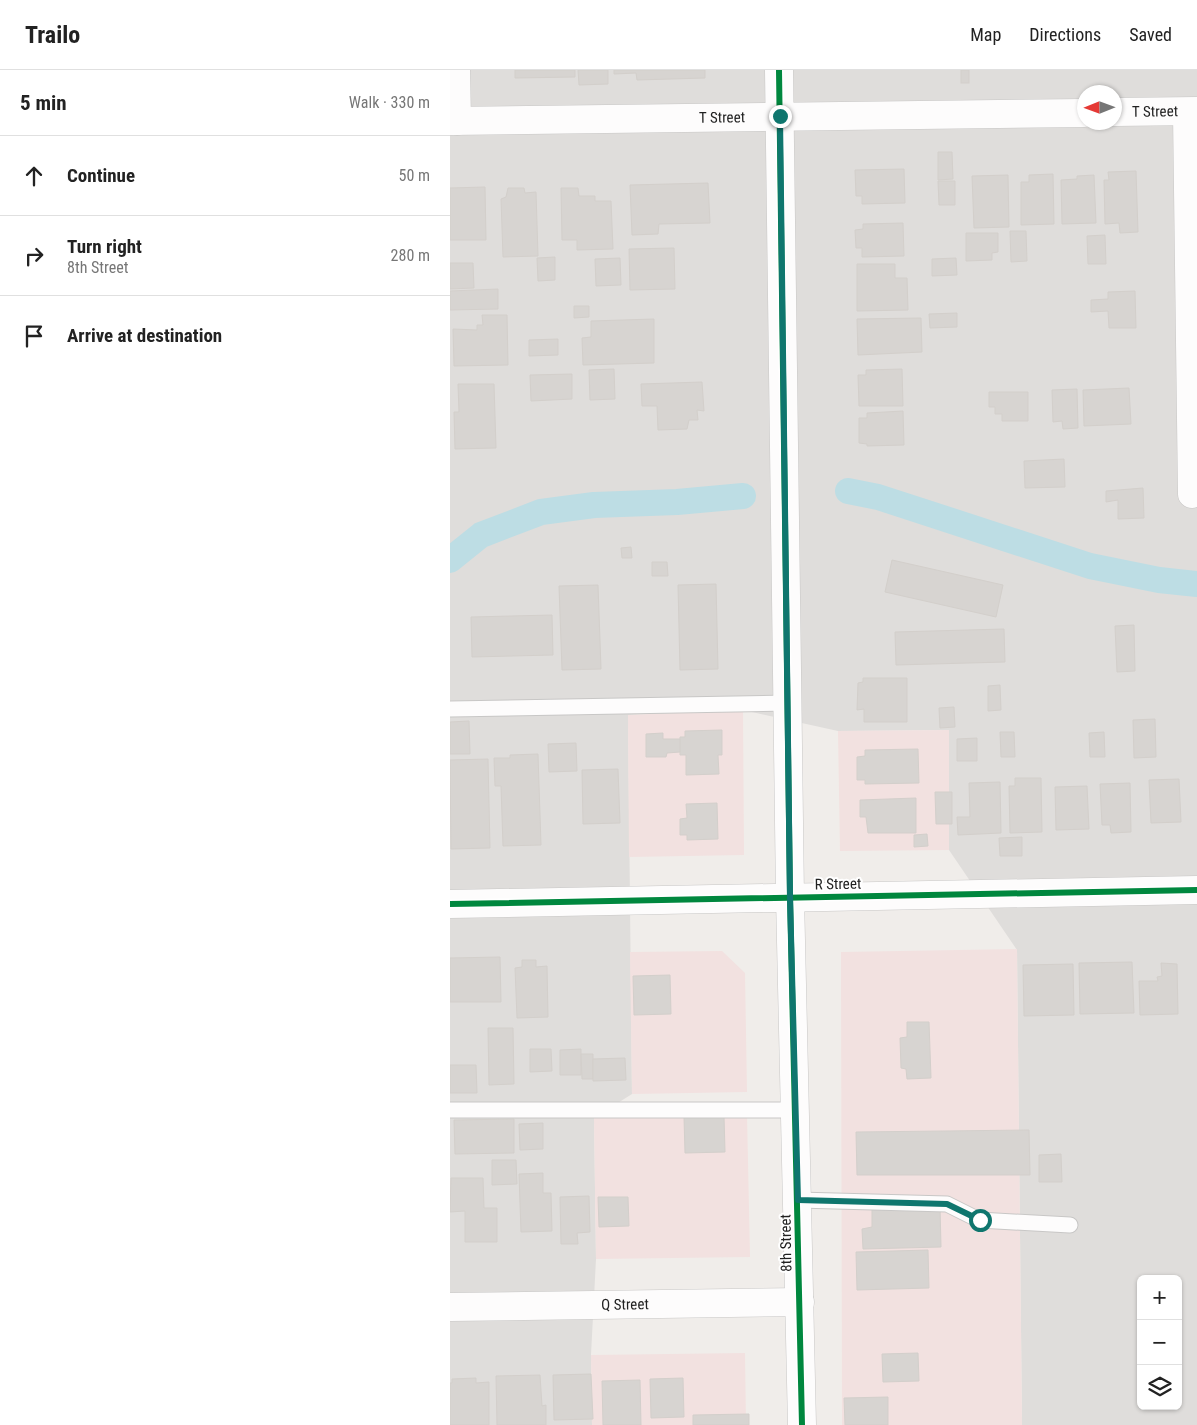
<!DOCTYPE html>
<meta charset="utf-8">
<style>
body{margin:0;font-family:"Roboto Condensed",sans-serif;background:#f2f2f2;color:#222}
.controls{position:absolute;right:15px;bottom:15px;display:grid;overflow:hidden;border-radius:8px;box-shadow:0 1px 4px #0004}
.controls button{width:45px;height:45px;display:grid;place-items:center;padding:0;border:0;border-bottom:1px solid #e0e0e0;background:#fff;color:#222;font:25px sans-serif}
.compass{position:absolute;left:627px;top:15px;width:45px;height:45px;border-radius:50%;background:#fff;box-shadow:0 1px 4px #0004;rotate:269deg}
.stop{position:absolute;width:15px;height:15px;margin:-11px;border:4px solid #0f766e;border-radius:50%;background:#fff}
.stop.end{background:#0f766e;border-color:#fff;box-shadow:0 1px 5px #0008}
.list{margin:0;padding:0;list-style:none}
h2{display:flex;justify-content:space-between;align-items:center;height:65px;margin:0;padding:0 20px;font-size:21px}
h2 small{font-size:16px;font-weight:400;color:#767676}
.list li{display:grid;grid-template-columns:32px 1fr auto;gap:15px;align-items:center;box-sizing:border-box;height:80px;padding:0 20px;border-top:1px solid #e0e0e0}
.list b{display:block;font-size:19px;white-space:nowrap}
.list p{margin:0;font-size:16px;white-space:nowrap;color:#767676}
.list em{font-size:16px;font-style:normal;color:#767676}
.icon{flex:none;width:28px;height:28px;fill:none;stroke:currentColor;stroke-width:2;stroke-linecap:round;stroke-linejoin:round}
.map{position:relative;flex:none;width:747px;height:1355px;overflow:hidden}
header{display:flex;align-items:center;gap:30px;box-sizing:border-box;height:70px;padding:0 25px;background:#fff;border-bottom:1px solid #e0e0e0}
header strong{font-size:24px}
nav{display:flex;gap:28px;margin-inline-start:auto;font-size:18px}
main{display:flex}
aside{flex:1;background:#fff}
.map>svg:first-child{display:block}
.residential{fill:#dfdddb;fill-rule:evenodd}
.commercial{fill:#f2e1e0}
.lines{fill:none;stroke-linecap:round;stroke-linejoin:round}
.canal{stroke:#bddde4;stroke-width:26}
.building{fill:#d7d4d1;stroke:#d3cfcb}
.service-casing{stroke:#c8c7c6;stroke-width:17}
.minor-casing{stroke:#c8c7c6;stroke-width:29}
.service{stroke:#fdfcfc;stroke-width:15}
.minor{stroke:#fdfcfc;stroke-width:28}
.cycleway-casing{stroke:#fff;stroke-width:9}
.cycleway{stroke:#00873e;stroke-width:6}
.route{stroke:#0f766e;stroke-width:6}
.labels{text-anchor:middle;stroke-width:4;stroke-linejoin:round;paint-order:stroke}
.street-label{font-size:15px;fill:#212121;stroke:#fff}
</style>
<header>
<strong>Trailo</strong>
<nav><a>Map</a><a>Directions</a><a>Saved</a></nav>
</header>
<main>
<aside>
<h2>5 min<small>Walk · 330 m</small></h2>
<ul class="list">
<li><svg class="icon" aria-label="ahead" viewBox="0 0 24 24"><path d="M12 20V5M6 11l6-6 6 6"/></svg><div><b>Continue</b></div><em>50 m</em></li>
<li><svg class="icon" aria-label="right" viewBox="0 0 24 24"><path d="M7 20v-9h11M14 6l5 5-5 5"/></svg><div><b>Turn right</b><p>8th Street</p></div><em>280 m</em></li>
<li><svg class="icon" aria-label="arrive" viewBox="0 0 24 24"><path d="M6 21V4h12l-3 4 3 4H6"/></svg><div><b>Arrive at destination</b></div></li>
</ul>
</aside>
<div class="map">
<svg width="747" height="1355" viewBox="0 0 747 1355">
<rect width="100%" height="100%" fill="#f0edea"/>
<path class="residential" d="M 0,0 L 747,0 L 747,1355 L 572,1355 L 567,880 L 499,780 L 499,660 L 388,661 L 293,640 L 178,645 L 182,1024 L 144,1048 L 146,1189 L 141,1285 L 142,1355 L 0,1355 ZM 634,22 L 664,22 L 664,52 L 634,52 ZM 691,1209 L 728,1209 L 728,1336 L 691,1336 Z"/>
<g class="commercial">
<path d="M 293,640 L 294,785 L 179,787 L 178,645 Z"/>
<path d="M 499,660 L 499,780 L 390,781 L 388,661 Z"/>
<path d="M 567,879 L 572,1355 L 392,1355 L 391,882 Z"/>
<path d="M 272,881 L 295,903 L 297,1022 L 182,1024 L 180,882 Z"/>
<path d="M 297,1045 L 300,1187 L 146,1189 L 144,1048 Z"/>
<path d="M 295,1283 L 296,1355 L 142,1355 L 141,1285 Z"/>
</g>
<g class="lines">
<g class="canal">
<path d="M 398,421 L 428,427 L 640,496 L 709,510 L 747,514"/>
<path d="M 0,490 L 31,465 L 91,442 L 144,435 L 227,432 L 293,426"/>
</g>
</g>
<g class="building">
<path d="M 65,0 L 125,0 L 125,7 L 65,8 Z"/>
<path d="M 128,0 L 158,0 L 158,14 L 129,15 Z"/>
<path d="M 164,0 L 255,0 L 255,8 L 187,10 L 186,3 L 164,4 Z"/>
<rect x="511" y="0" width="8" height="13"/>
<path d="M 488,82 L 502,82 L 503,109 L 488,110 Z"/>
<path d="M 454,99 L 455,133 L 412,134 L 412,126 L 406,126 L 405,100 Z"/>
<path d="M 686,101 L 688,162 L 670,163 L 669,153 L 655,154 L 654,110 L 659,110 L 658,102 Z"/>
<path d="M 603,104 L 604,154 L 571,155 L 571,112 L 579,112 L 579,105 Z"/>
<path d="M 558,105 L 559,157 L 524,158 L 522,106 Z"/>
<path d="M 644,105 L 646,153 L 612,154 L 611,110 L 627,109 L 627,106 Z"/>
<path d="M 488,111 L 505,111 L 505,135 L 489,135 Z"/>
<path d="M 258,113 L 260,153 L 209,154 L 208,164 L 182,165 L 180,115 Z"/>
<path d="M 35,117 L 36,170 L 0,170 L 0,118 Z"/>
<path d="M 58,118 L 74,118 L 75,123 L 86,122 L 88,186 L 53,187 L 51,129 L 56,127 Z"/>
<path d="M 111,118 L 128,118 L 129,126 L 145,126 L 145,131 L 161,131 L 163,179 L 127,180 L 127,170 L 112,170 Z"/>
<path d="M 453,153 L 454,186 L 412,187 L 412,178 L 406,178 L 405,160 L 413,159 L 413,154 Z"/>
<path d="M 560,161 L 576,161 L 577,191 L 561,192 Z"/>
<path d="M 516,163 L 548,163 L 548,182 L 542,183 L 542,190 L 516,191 Z"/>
<path d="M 655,165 L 656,194 L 638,194 L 637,166 Z"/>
<path d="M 224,178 L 225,219 L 180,220 L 179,179 Z"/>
<path d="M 105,187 L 105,210 L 88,211 L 87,188 Z"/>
<path d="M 170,188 L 171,215 L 146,216 L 145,189 Z"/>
<path d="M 506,188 L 507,205 L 482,206 L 482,189 Z"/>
<path d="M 0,193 L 23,193 L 24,218 L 0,219 Z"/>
<path d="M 407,194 L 445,194 L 445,208 L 457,208 L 458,240 L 407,241 Z"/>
<path d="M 48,219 L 48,239 L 0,240 L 0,221 Z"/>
<path d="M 685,221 L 686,258 L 659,258 L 658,241 L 641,242 L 641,230 L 658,229 L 658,222 Z"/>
<path d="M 124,236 L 139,236 L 139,247 L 124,248 Z"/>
<path d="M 507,243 L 507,257 L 480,258 L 479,244 Z"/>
<path d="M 32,245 L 57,245 L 58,295 L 4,296 L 3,259 L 27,260 L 27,255 L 33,255 Z"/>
<path d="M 471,248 L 472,282 L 408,285 L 407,249 Z"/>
<path d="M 204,249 L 204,293 L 133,295 L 132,268 L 141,267 L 141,251 Z"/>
<path d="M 108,269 L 108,285 L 79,286 L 79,270 Z"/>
<path d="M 164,299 L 165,329 L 140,330 L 139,300 Z"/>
<path d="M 452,299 L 453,336 L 409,336 L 408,305 L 416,305 L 416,300 Z"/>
<path d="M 122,304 L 122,329 L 81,331 L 80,305 Z"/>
<path d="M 252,312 L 254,341 L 247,340 L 248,350 L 239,350 L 237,359 L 208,360 L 207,336 L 192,336 L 191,314 Z"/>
<path d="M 8,314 L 44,314 L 46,378 L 5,379 L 4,342 L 9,342 Z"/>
<path d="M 679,318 L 681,354 L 634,356 L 633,320 Z"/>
<path d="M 627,319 L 628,358 L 613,359 L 612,351 L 603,352 L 602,320 Z"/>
<path d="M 539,322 L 578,322 L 578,351 L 552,351 L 552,344 L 545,344 L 545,337 L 539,337 Z"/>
<path d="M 453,341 L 454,375 L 417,376 L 417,374 L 409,373 L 409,348 L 417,348 L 417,343 Z"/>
<path d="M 614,389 L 615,417 L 575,418 L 574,391 Z"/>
<path d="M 693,418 L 694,448 L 668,449 L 668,430 L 656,432 L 656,421 Z"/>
<path d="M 181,477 L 182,488 L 172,488 L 171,478 Z"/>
<path d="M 442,490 L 553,515 L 546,547 L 435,522 Z"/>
<path d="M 202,492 L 217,492 L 218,506 L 202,506 Z"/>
<path d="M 266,514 L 268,599 L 230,600 L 228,515 Z"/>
<path d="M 148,515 L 151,599 L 112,600 L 109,516 Z"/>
<path d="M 102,545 L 103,585 L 22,587 L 21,547 Z"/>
<path d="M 684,555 L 685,601 L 667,602 L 665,556 Z"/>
<path d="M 554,559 L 555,592 L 446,595 L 445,562 Z"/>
<path d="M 413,608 L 457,608 L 457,652 L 414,652 L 414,639 L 407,640 L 408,613 L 413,612 Z"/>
<path d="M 550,615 L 551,640 L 538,641 L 538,616 Z"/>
<path d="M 504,637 L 505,657 L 490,658 L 489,638 Z"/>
<path d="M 705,649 L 706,687 L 684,688 L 683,650 Z"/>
<path d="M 19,651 L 20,684 L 0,684 L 0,652 Z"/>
<path d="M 272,660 L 272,685 L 268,685 L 269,704 L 236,705 L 236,685 L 230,685 L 230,667 L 235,667 L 235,661 Z"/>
<path d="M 550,662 L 564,662 L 565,687 L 551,687 Z"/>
<path d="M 654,662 L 655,687 L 640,687 L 639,663 Z"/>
<path d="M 213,663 L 213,669 L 230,669 L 230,682 L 217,683 L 216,687 L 196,687 L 196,664 Z"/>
<path d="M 527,668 L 527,691 L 507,691 L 507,669 Z"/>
<path d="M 126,673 L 127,701 L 99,702 L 98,674 Z"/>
<path d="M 468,679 L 469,713 L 415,714 L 415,710 L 407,710 L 407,687 L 415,686 L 415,680 Z"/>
<path d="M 88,684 L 91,775 L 53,776 L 51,716 L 45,716 L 44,688 L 60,688 L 60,685 Z"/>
<path d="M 38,689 L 40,778 L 1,779 L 0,690 Z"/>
<path d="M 168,699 L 170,753 L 133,754 L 132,700 Z"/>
<path d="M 565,708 L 591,708 L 592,762 L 560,763 L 559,716 L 565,716 Z"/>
<path d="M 729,709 L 731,752 L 701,753 L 699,710 Z"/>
<path d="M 550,712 L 551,763 L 508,765 L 507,747 L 520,747 L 519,713 Z"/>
<path d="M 680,713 L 681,762 L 661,763 L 660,755 L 652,755 L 650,714 Z"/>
<path d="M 637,716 L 639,759 L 606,760 L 605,717 Z"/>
<path d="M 485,722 L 502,722 L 502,754 L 486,754 Z"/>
<path d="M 466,728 L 466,763 L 418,763 L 416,747 L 410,747 L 410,730 Z"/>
<path d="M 267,733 L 268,769 L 237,770 L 237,765 L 230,765 L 230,749 L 237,748 L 236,734 Z"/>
<path d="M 477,764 L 478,776 L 464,777 L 464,765 Z"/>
<path d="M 572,767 L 572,786 L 550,786 L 549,768 Z"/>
<path d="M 50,887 L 51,932 L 0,932 L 0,888 Z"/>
<path d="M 72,890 L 86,890 L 86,897 L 97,896 L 98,947 L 67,948 L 65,898 L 72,897 Z"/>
<path d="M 682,892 L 684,943 L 630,944 L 629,893 Z"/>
<path d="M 711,893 L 727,894 L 728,944 L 690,945 L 689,911 L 708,911 L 707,907 L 712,906 Z"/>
<path d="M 623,894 L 624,945 L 574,946 L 573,895 Z"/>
<path d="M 220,905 L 221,944 L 184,945 L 183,906 Z"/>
<path d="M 457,952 L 479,952 L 481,1008 L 457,1009 L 456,999 L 451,998 L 450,968 L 457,967 Z"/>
<path d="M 38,958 L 63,958 L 64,1014 L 39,1015 Z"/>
<path d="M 80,979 L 101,979 L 102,1001 L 80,1002 Z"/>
<path d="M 131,979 L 131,1005 L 110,1005 L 110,980 Z"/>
<path d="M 131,984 L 143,984 L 143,1009 L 132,1009 Z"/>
<path d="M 175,988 L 176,1010 L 143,1011 L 143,989 Z"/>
<path d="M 0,995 L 26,995 L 27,1023 L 0,1023 Z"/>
<path d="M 274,1046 L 275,1082 L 235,1083 L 234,1047 Z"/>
<path d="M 64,1049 L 64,1083 L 5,1084 L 4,1050 Z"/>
<path d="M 93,1053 L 93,1079 L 70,1080 L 69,1054 Z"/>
<path d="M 579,1060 L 580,1105 L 407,1105 L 406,1062 Z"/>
<path d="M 611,1084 L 612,1112 L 589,1112 L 589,1085 Z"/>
<path d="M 42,1090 L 66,1090 L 67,1114 L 42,1115 Z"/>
<path d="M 93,1103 L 93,1123 L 101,1123 L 102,1161 L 71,1162 L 69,1104 Z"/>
<path d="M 1,1108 L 33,1108 L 34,1138 L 47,1138 L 47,1172 L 15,1172 L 15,1141 L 0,1142 Z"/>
<path d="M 139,1126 L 140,1162 L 127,1163 L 128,1174 L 111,1174 L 110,1127 Z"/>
<path d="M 148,1127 L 178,1127 L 179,1156 L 149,1157 Z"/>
<path d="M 490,1137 L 491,1177 L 413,1179 L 412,1159 L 422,1157 L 422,1139 Z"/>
<path d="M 478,1180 L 479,1218 L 407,1220 L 406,1182 Z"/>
<path d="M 468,1283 L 469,1311 L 433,1312 L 432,1284 Z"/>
<path d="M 141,1304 L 143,1349 L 104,1350 L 103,1305 Z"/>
<path d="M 90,1305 L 92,1336 L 96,1335 L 96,1355 L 47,1355 L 46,1306 Z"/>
<path d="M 26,1308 L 26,1313 L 39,1312 L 39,1355 L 0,1355 L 0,1313 L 2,1313 L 2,1309 Z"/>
<path d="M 233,1308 L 234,1347 L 201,1348 L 200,1309 Z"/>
<path d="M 190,1310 L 191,1355 L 153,1355 L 152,1311 Z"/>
<path d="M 438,1327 L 438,1355 L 395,1355 L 394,1328 Z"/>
<path d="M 299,1344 L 299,1355 L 243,1355 L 243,1345 Z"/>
</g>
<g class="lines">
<g class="service-casing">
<g id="service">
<path d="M 0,639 L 338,633"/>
<path d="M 0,1040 L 345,1040"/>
<path d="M 348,1130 L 497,1134 L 529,1150 L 620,1155"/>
</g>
</g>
<g class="minor-casing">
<g id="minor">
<path d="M 6,0 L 7,51"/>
<path d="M 329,0 L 340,827 L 352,1355"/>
<path id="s1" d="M 664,42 L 747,41"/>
<path d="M 737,42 L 742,424"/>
<path id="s2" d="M 0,51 L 634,43"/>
<path d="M 0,834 L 747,820"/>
<path id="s3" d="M 0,1237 L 350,1232"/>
</g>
</g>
<use href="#service" class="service"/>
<use href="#minor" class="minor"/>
<g class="cycleway-casing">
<g id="cycleway">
<path d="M 329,0 L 340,827 L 352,1355"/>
<path d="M 0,834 L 747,820"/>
</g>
</g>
<use href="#cycleway" class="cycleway"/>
</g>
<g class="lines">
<path class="route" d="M 330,46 L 340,827 L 348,1130 L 497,1134 L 530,1150"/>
</g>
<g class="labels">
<g class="street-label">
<text dy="5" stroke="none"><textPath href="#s1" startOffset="41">T Street</textPath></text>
<text dy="5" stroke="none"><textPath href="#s2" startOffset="272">T Street</textPath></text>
<text transform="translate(388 814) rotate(-1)" y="5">R Street</text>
<text transform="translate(336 1173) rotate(-91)" y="5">8th Street</text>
<text dy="5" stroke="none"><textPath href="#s3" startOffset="175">Q Street</textPath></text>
</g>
</g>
</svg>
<div class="controls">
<button>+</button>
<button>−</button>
<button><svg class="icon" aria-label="layers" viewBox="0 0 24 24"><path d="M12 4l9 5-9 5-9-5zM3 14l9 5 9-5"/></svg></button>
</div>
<svg class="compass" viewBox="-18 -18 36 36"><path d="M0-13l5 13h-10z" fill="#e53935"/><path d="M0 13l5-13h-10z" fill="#767676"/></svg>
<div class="stop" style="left:530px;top:1150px"></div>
<div class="stop end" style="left:330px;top:46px"></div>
</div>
</main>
